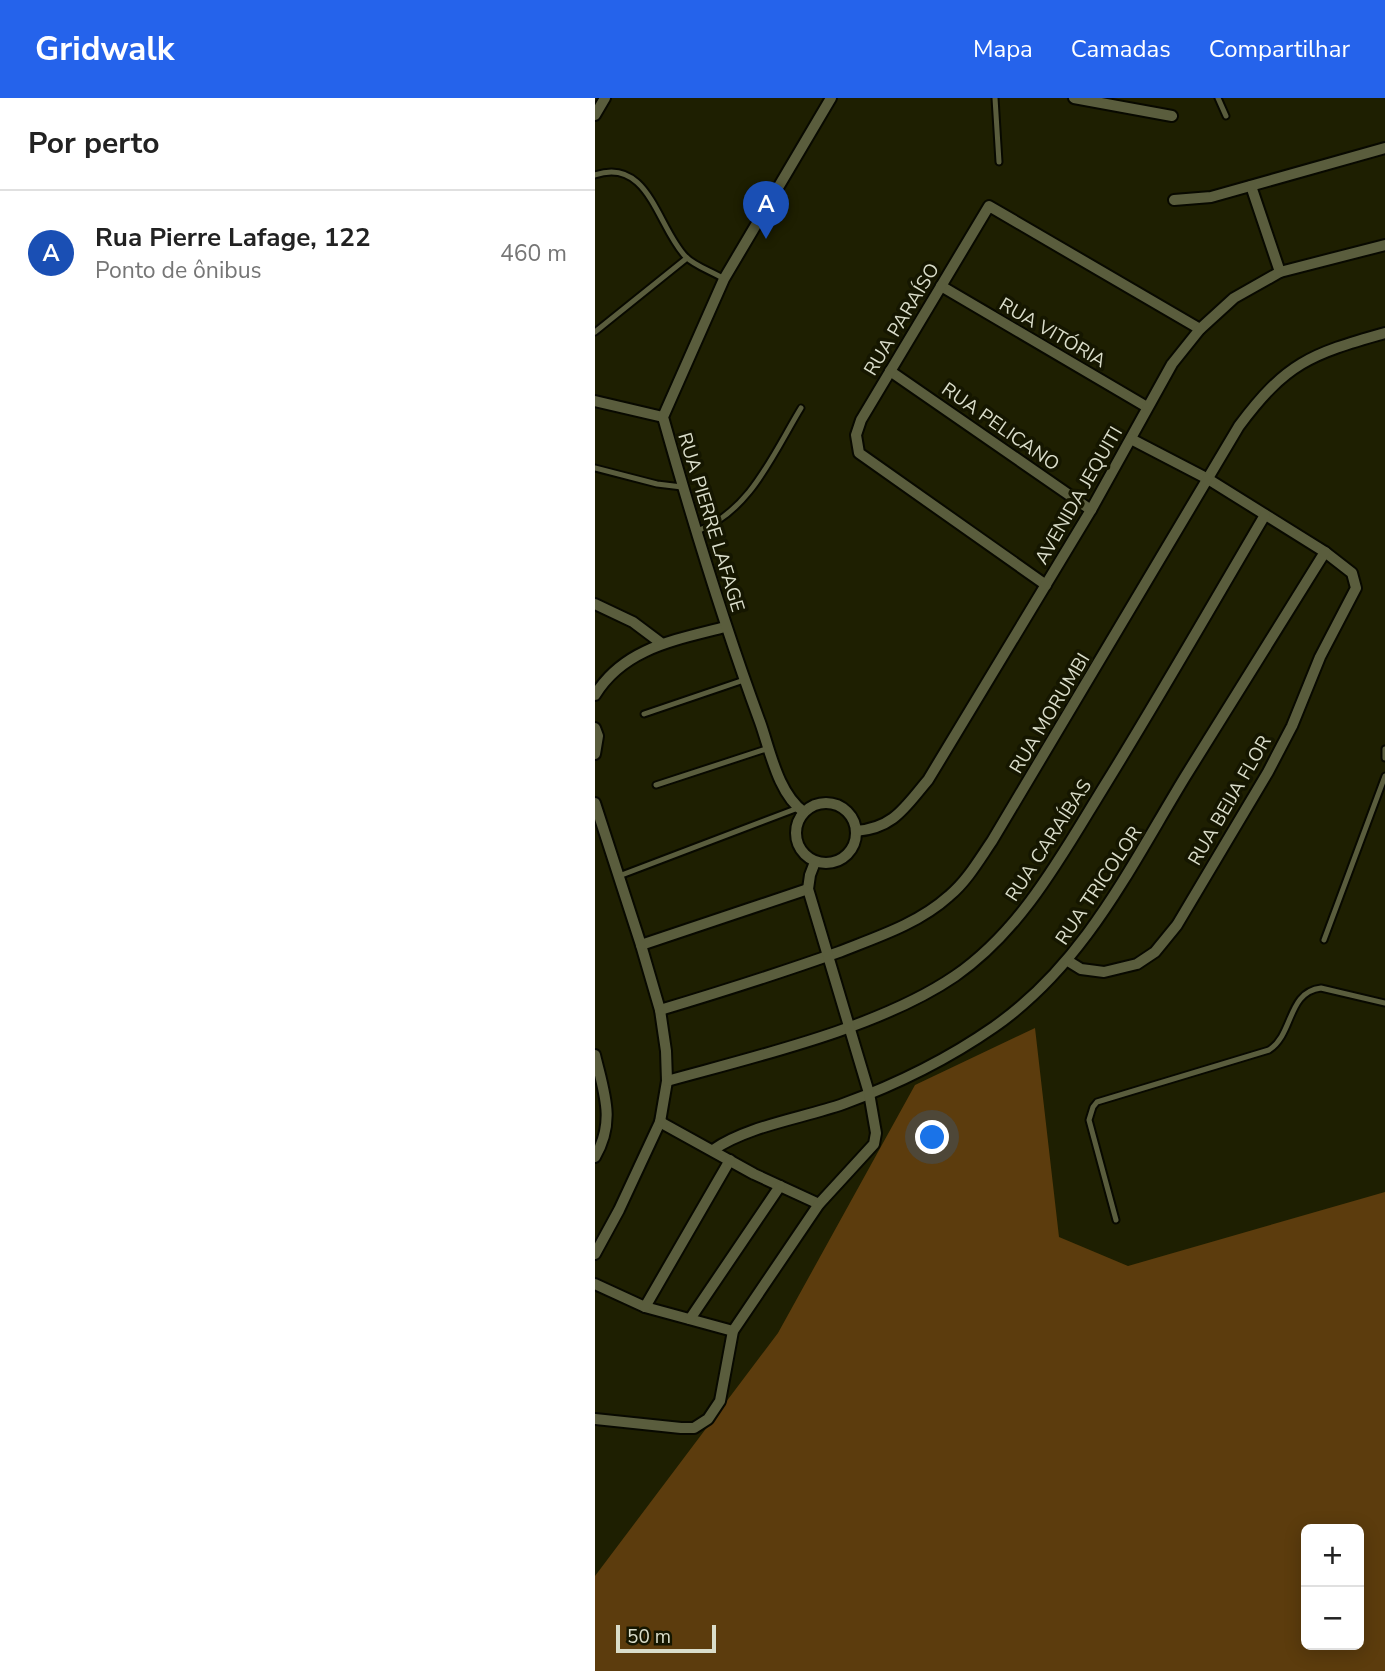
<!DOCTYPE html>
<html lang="pt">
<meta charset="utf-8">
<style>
body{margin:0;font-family:"Nunito Sans",sans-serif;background:#f6f6f6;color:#222}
.controls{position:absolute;right:21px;bottom:21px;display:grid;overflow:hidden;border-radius:10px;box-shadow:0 4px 18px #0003}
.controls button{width:63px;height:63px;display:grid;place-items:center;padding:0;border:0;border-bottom:2px solid #e0e0e0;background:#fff;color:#222;font:35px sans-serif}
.scale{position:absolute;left:21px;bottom:18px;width:100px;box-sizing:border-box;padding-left:7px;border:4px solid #daddca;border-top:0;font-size:19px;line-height:24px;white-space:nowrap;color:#daddca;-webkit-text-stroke:5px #151600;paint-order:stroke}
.you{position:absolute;left:338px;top:1040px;width:24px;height:24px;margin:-18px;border:5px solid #fff;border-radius:50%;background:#1a73e8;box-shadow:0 0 0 10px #1a73e833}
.badge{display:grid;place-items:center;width:46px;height:46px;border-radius:50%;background:#2563eb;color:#fff;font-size:23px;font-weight:700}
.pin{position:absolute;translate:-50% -58px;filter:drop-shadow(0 2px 4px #0008)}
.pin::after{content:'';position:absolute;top:37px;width:24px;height:21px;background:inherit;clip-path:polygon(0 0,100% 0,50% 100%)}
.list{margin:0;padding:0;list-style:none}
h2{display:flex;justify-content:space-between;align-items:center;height:91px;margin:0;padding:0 28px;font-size:30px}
h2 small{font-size:23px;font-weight:400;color:#767676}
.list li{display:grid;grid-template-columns:46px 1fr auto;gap:21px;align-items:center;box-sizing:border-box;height:126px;padding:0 28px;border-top:2px solid #e0e0e0}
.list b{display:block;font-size:26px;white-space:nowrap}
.list p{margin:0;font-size:23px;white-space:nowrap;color:#767676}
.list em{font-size:23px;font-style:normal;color:#767676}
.map{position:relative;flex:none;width:790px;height:1573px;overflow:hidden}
header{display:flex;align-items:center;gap:42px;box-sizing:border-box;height:98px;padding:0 35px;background:#2563eb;color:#fff}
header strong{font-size:33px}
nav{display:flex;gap:38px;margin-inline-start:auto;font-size:24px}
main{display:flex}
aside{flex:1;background:#fff}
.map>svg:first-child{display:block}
.green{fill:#5c3c0d;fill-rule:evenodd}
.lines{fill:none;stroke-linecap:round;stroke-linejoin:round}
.lane-casing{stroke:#080900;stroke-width:9}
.street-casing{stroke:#080900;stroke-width:14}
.lane{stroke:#5a5d3d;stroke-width:5}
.street{stroke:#5a5d3d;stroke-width:10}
.labels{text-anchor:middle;stroke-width:7;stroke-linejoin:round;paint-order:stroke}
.street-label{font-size:19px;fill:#daddca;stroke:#151600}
</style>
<header>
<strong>Gridwalk</strong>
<nav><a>Mapa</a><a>Camadas</a><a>Compartilhar</a></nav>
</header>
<main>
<aside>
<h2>Por perto<small></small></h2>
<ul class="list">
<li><span class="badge" style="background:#1a4fb4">A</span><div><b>Rua Pierre Lafage, 122</b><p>Ponto de ônibus</p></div><em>460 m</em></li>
</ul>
</aside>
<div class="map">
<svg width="790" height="1573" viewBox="0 0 790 1573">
<rect width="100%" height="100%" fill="#1e1f01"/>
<path class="green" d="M 440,930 L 464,1139 L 533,1168 L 790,1094 L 790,1573 L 0,1573 L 0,1478 L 183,1235 L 320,987 ZM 711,1431 L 764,1431 L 764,1547 L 711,1547 Z"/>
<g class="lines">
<g class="lane-casing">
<g id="lane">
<path d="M 400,0 L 404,64"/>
<path d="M 623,0 L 631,18"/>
<path d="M 0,77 C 54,58 63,131 91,159 C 100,168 118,174 129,181"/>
<path d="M 0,234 L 92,160"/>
<path d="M 0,370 L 62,386 L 87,389"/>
<path d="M 102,433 C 155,414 178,356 206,310"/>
<path d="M 49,616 L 149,582"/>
<path d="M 790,651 L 790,660"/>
<path d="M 61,687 L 174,650"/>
<path d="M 24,778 L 203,710"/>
<path d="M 729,842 L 790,678"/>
<path d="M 521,1122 L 494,1022 L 498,1009 L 502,1004 L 674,952 C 699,936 692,894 726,890 L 790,905"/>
</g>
</g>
<g class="street-casing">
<g id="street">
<path d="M 479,0 L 577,18"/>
<path d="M 0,17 L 10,0"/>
<path d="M 656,88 L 685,174"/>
<path d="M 579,102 L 616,99 L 790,50"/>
<path d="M 346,188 L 552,309"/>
<path d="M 295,273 L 496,412"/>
<path d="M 0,303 L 68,319"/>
<path d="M 451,487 L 264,355 L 261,337 L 266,322 L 394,108 L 605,231"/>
<path d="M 0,506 L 38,524 L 66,545"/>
<path d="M 0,597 C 29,550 80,542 130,529"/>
<path d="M 0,630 L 3,638 L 0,656"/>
<circle cx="231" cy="735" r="30"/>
<path d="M 0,705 L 46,847 L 65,912 L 71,953 L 72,983 L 65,1024 L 24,1112 L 0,1156"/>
<path d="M 209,714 C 183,696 175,652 165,624 C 128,524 97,422 68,319 L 129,181 L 236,0"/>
<path d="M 261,733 C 299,730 310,709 333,682 L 496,412 L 577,266 L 605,231 L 639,200 L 685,174 L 790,147"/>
<path d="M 46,847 L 213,791"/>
<path d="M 473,863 L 486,871 L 509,874 L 542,866 L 560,854 L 582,827 L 673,674 L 697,628 L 725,559 L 761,490 L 757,475 L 730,454 L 613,381 L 536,341"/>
<path d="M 65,912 C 125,894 185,875 244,854 C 282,839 323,826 354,798 C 372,783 384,762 397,743 L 644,328 C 691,265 715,256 790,235"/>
<path d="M 0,957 C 9,995 21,1023 0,1059"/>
<path d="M 72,983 C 162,958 284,930 360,878 C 428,831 468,755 510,687 C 565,598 617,507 670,417"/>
<path d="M 65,1024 L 159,1076 L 224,1106"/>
<path d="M 118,1052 C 152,1028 208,1020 248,1006 C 300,987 353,961 399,929 C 489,866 534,771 590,679 C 636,604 683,529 730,454"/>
<path d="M 0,1186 L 50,1209 L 138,1233"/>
<path d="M 50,1209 L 135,1062"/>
<path d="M 95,1221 L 185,1088"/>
<path d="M 0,1321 L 86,1330 L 99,1330 L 113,1321 L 125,1303 L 138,1233 L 224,1106 L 279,1046 L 281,1035 L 274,995 L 213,791 L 215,777 L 220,764"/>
</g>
</g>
<use href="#lane" class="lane"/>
<use href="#street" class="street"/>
</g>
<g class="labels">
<g class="street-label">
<text transform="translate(306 221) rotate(-59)" y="7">RUA PARAÍSO</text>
<text transform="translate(458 234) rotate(30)" y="7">RUA VITÓRIA</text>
<text transform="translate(406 328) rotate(35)" y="7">RUA PELICANO</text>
<text transform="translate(483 397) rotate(-60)" y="7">AVENIDA JEQUITI</text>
<text transform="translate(117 424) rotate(73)" y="7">RUA PIERRE LAFAGE</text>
<text transform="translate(454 615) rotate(-59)" y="7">RUA MORUMBI</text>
<text transform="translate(634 702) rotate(-60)" y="7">RUA BEIJA FLOR</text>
<text transform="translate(453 742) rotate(-57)" y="7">RUA CARAÍBAS</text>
<text transform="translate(503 787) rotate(-56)" y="7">RUA TRICOLOR</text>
</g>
</g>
</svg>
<div class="controls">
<button>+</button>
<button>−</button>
</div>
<div class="scale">50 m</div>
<div class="you"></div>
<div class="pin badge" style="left:171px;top:141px;background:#1a4fb4">A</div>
</div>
</main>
